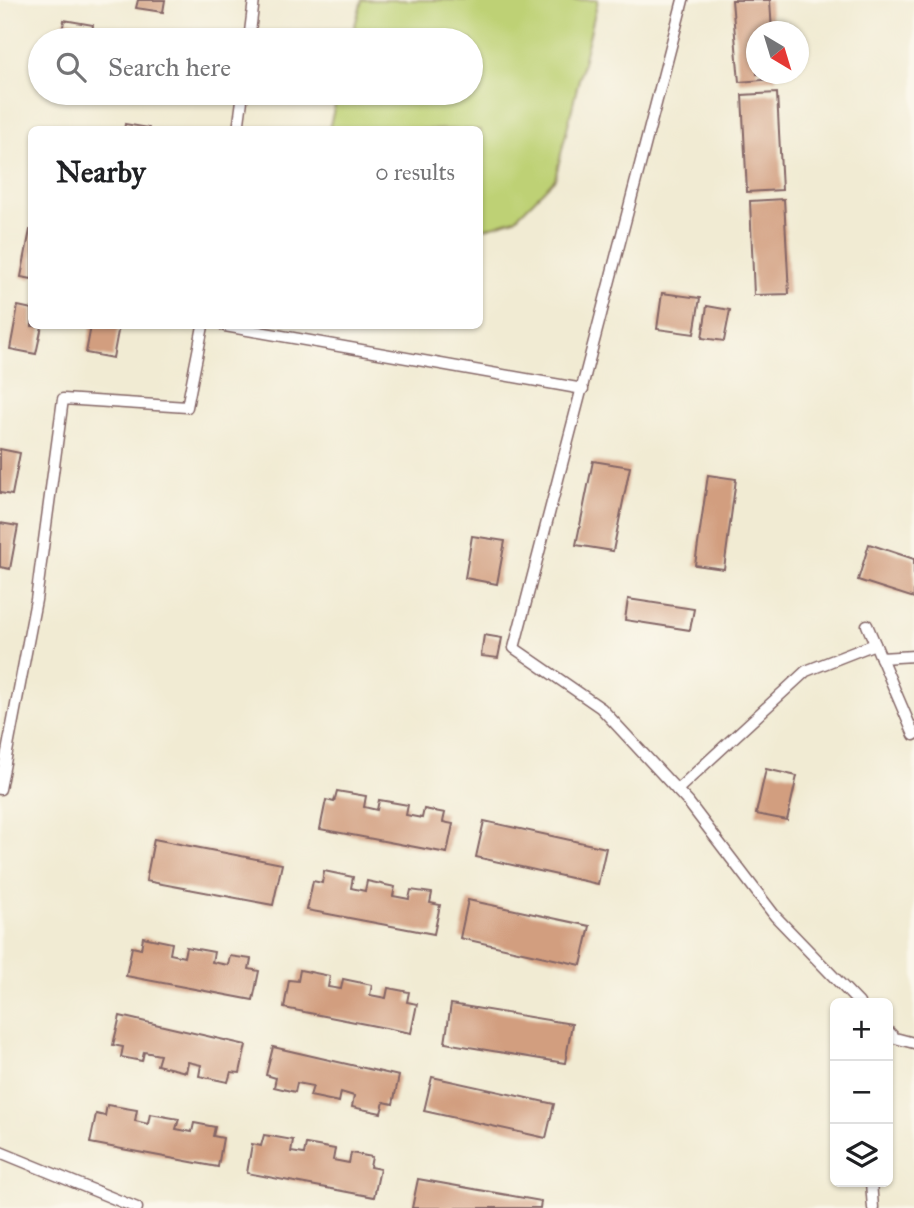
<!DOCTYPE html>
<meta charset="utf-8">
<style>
body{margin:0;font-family:"IM FELL Great Primer",serif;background:#f6f6f6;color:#202124}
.controls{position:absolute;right:21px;bottom:21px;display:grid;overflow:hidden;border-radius:10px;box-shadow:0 2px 5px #0004}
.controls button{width:63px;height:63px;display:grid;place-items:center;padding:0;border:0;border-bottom:2px solid #e0e0e0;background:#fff;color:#202124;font:35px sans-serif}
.compass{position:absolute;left:746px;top:21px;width:63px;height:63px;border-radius:50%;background:#fff;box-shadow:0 2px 5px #0004;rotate:142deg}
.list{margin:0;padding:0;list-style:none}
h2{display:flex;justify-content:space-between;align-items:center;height:91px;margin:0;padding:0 28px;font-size:30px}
h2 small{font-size:23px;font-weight:400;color:#757577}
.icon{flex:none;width:38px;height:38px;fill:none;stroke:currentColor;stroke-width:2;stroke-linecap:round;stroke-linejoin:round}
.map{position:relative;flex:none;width:914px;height:1208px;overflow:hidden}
.search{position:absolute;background:#fff;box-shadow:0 2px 5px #0004;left:28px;top:28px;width:455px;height:77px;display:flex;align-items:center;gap:18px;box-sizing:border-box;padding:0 24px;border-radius:38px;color:#757577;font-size:26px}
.panel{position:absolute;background:#fff;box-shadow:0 2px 5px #0004;left:28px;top:126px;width:455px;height:203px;border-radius:10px}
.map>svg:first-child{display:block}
.green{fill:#bed174;stroke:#847850;stroke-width:2}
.building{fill:#d29e7f}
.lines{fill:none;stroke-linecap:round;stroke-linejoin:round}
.lane-casing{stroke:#846666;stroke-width:13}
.lane{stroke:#fff;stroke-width:10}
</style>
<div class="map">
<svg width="914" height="1208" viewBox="0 0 914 1208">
<rect width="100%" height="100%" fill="#fbf7ec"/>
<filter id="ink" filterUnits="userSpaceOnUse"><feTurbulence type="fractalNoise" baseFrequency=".0143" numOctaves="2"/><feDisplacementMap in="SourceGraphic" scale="14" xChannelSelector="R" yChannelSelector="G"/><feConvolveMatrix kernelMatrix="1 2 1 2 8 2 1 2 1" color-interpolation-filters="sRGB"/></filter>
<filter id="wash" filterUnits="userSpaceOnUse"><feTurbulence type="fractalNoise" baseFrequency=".00686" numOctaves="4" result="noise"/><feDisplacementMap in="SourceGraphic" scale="28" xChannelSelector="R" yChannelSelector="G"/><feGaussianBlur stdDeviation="1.57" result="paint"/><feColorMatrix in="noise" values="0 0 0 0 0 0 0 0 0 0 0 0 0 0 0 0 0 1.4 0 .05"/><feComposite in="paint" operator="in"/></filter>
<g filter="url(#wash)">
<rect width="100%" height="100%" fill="#f1ebd3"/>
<path class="green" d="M 362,0 L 598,0 L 555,179 L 515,219 L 480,230 L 480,130 L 329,129 L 338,93 L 471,93 L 471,40 L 351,40 Z"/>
<g id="blocks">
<g class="building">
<path d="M 138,0 L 165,0 L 163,12 L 136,8 Z"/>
<path d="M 732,0 L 770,0 L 772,32 L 757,32 L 757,74 L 776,74 L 776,79 L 739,82 Z"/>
<path d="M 64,20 L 93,25 L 91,40 L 61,40 Z"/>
<path d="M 777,93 L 782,190 L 747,192 L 742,95 Z"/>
<path d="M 125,124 L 149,128 L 149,130 L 124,130 Z"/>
<path d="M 784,199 L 789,294 L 754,295 L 750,201 Z"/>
<path d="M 30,230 L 32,230 L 32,279 L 21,277 Z"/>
<path d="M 662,293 L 700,298 L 694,334 L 657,329 Z"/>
<path d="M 18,306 L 32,309 L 32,326 L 42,326 L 36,354 L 10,349 Z"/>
<path d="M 707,306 L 730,310 L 724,341 L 702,338 Z"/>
<path d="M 91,326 L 119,326 L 113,358 L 86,353 Z"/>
<path d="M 0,449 L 20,453 L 12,495 L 0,493 Z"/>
<path d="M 593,461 L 630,467 L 613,551 L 576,545 Z"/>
<path d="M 708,475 L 736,479 L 724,569 L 695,565 Z"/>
<path d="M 0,523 L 18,526 L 10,569 L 0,567 Z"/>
<path d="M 472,536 L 505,541 L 497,584 L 465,578 Z"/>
<path d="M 869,544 L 914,559 L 914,598 L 858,580 Z"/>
<path d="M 628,599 L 694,609 L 690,630 L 625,620 Z"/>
<path d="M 484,635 L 502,638 L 498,658 L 481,656 Z"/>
<path d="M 766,769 L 797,776 L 787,820 L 756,814 Z"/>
<path d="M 337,791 L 366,796 L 364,807 L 377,810 L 379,800 L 408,805 L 406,815 L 422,818 L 424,809 L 445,813 L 443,822 L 453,824 L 447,853 L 320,829 L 326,800 L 334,802 Z"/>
<path d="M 484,821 L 606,848 L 598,884 L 476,857 Z"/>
<path d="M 154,839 L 282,864 L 273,905 L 146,881 Z"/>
<path d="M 324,871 L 353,877 L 351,888 L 365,891 L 367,881 L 395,887 L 393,896 L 409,899 L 411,890 L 432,893 L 430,903 L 440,905 L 434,934 L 307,910 L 313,881 L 322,883 Z"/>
<path d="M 468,900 L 590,926 L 581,965 L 460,938 Z"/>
<path d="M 143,937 L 172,943 L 170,954 L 184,957 L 186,947 L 214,952 L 212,962 L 228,965 L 230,956 L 251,959 L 249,969 L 259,971 L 253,1000 L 126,976 L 132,947 L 141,949 Z"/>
<path d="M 300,970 L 330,976 L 328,987 L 341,989 L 343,979 L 372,985 L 370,995 L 386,998 L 388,988 L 409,992 L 407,1002 L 417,1004 L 411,1033 L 284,1008 L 289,980 L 298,981 Z"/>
<path d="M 451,1004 L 572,1024 L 565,1063 L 445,1043 Z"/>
<path d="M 120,1016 L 246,1045 L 240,1073 L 231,1072 L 228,1082 L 199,1076 L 201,1065 L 188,1062 L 186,1072 L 157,1065 L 160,1055 L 144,1052 L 142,1061 L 121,1057 L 123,1047 L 113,1045 Z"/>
<path d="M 273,1047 L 399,1076 L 393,1104 L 384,1102 L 381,1113 L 352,1107 L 354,1096 L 341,1092 L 339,1102 L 310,1096 L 313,1086 L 297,1083 L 295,1092 L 274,1087 L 276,1078 L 266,1075 Z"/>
<path d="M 432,1077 L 554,1104 L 546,1138 L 424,1111 Z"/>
<path d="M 107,1105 L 137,1110 L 135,1121 L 148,1124 L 150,1114 L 179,1119 L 176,1129 L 192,1132 L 194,1123 L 215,1127 L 213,1136 L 223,1138 L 218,1167 L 90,1143 L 96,1114 L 105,1116 Z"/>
<path d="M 264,1135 L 293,1140 L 291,1152 L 304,1154 L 306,1144 L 335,1149 L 333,1160 L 349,1163 L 351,1153 L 372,1157 L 370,1167 L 380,1169 L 374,1197 L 247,1173 L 252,1144 L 261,1146 Z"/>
<path d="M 418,1179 L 541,1201 L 540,1208 L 412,1208 Z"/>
</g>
</g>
</g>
<g filter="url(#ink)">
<use href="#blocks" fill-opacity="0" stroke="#846666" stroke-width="2"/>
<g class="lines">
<g class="lane-casing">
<g id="lane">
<path d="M 683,0 L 514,648 L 601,708 L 689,803 L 775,916 L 859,1003"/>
<path d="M 249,40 L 254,0"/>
<path d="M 238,130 L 243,93"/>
<path d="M 225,326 L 583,389"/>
<path d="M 867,625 L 914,735"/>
<path d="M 881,658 L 914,656"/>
<path d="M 0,789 L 36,600 L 63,399 L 187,407 L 203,326"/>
<path d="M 677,790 L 806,671 L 875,644"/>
<path d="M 888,1031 L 895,1038 L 914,1043"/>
<path d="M 0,1152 L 137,1208"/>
<path d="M 871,1182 L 873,1208"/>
</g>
</g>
<use href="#lane" class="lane"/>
</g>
</g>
</svg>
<div class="controls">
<button>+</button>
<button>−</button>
<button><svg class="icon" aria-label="layers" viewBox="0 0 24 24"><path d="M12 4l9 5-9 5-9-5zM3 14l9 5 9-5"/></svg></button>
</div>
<svg class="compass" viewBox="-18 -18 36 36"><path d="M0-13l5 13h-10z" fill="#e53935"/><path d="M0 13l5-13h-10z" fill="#757577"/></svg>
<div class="search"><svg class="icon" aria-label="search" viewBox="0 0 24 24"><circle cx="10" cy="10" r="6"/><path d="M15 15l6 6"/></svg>Search here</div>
<section class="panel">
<h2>Nearby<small>0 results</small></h2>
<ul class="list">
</ul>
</section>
</div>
